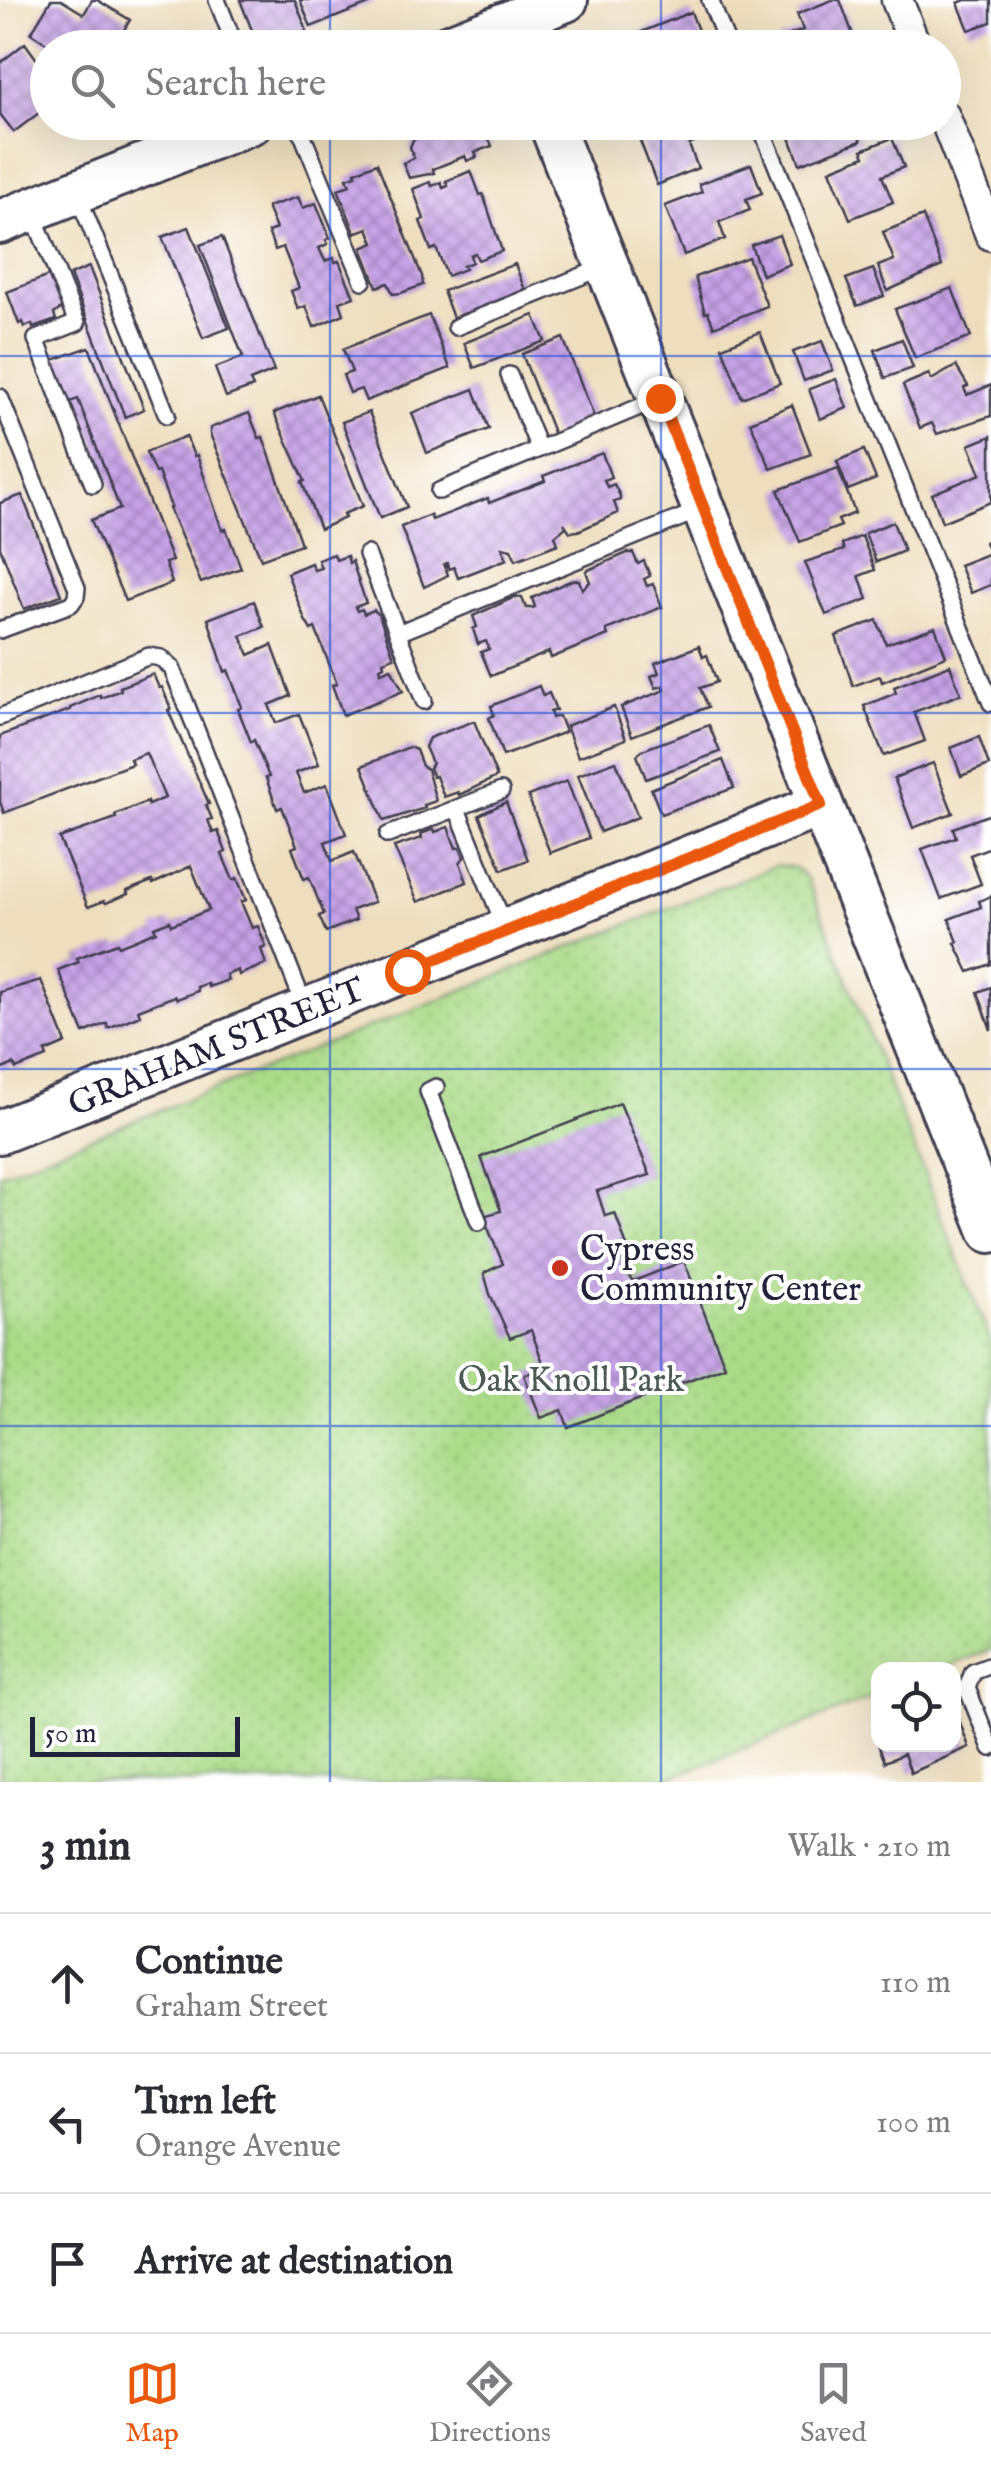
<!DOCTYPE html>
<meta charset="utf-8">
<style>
body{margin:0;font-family:"IM FELL English",serif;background:#f2f2f3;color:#2b2b33}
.controls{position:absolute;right:30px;bottom:30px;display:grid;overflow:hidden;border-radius:20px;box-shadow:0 10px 40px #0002}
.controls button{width:90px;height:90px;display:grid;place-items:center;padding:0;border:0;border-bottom:2px solid #e1e1e2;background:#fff;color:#2b2b33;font:50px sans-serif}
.scale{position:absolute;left:30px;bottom:25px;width:210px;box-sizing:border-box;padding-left:10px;border:5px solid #22223b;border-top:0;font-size:28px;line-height:35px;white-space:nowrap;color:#22223b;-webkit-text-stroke:8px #fff;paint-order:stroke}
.stop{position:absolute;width:30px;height:30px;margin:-22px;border:8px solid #ea580c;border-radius:50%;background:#fff}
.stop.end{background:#ea580c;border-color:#fff;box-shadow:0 2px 10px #0008}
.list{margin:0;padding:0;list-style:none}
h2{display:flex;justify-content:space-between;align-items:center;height:130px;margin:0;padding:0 40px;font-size:42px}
h2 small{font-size:32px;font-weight:400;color:#7c7c81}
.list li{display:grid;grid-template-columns:65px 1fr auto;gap:30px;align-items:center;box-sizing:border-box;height:140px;padding:0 40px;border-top:2px solid #e1e1e2}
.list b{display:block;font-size:38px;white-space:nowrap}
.list p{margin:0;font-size:32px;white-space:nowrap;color:#7c7c81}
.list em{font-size:32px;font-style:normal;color:#7c7c81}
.icon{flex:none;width:55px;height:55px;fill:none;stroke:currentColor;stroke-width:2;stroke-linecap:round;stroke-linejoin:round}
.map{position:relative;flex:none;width:991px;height:1782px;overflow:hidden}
.search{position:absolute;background:#fff;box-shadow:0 10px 40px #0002;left:30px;right:30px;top:30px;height:110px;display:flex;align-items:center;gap:25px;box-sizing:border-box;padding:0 35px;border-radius:55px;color:#7c7c81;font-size:38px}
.sheet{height:550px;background:#fff}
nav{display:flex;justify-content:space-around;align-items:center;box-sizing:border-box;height:140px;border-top:2px solid #e1e1e2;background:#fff;font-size:28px;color:#7c7c81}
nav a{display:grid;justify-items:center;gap:5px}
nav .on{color:#ea580c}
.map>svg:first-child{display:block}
.park{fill:url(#park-dots);stroke:#667e62;stroke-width:2.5}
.building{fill:url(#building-cross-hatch)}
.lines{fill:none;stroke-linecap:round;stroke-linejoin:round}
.lane-casing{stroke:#413e4f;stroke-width:20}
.street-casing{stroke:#413e4f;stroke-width:35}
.secondary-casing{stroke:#413e4f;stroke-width:48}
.lane{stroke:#fff;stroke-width:15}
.street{stroke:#fff;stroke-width:30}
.secondary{stroke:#fff;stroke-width:42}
.route{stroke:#ea580c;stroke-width:12}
.grid{fill:none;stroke:#1d4ed8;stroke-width:2.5;stroke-opacity:0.55}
.poi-dot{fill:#c8321e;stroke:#fff;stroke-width:4}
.labels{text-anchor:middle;stroke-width:8;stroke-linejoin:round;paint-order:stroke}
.street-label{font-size:35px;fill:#22223b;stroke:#fff}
.poi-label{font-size:35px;fill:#22223b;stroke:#fff;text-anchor:start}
.park-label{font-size:35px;fill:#4b5a52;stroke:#fff}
</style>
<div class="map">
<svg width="991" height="1782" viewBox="0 0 991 1782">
<defs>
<pattern id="park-dots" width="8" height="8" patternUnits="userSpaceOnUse" patternTransform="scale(2.5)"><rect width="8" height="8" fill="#abdb89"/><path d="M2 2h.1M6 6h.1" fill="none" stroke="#93bc77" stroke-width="1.8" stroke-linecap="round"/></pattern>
<pattern id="building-cross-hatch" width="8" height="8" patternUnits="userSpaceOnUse" patternTransform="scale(2.5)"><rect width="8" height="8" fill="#c7a2e7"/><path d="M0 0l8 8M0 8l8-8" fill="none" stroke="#a184bc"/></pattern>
</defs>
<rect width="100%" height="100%" fill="#fff"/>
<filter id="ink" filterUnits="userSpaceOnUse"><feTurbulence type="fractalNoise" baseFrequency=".01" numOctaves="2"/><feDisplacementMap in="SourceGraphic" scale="20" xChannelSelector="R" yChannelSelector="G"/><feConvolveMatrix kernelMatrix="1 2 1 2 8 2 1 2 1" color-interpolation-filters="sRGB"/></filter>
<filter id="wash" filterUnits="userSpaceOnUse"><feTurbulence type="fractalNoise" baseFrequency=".0048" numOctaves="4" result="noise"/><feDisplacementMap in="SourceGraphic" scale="40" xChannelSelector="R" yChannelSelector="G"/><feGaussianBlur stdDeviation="2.25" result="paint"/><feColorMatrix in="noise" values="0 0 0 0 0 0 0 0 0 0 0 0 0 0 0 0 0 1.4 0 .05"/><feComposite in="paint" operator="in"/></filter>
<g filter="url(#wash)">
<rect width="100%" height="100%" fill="#eedebe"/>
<path class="park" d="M 777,865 L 795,868 L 808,880 L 991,1342 L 991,1650 L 942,1669 L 878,1670 L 878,1695 L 659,1782 L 0,1782 L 0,1174 Z"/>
<g id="blocks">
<g class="building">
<path d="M 51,0 L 61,0 L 84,14 L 92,0 L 97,0 L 130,20 L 113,48 L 54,48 L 31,33 Z"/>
<path d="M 240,0 L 295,0 L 307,31 L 259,48 Z"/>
<path d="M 300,0 L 379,0 L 311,27 Z"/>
<path d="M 832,0 L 840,0 L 858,48 L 782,48 L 779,39 L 803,30 L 797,14 Z"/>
<path d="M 965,0 L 991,0 L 991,22 L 969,30 L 958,3 Z"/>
<path d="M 691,12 L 702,41 L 686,48 L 602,48 Z"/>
<path d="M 25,43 L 48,75 L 48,106 L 14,132 L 0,114 L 0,63 Z"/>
<path d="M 455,122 L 468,124 L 472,135 L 485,130 L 492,146 L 475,152 L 477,157 L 467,161 L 465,156 L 433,169 L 434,173 L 409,178 L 403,163 L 414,158 L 410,147 L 413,140 L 424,135 L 426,139 L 450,129 L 449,125 Z"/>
<path d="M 664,122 L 728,122 L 728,123 L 705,132 L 707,137 L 689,145 L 698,168 L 657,185 L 637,133 Z"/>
<path d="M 817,122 L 882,122 L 882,123 L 857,133 L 861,141 L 800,164 L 789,135 Z"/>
<path d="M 892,138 L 904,167 L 882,176 L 893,202 L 850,219 L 830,170 L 865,156 L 862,150 Z"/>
<path d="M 377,163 L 422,276 L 423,285 L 401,293 L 393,294 L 388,283 L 377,287 L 362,248 L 374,243 L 368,228 L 355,233 L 338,189 L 350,185 L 347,178 L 356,175 L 355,172 Z"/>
<path d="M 751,164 L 762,193 L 746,199 L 750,210 L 719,222 L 725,239 L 684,255 L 665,206 L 702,192 L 699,184 Z"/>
<path d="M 471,171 L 480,195 L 483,194 L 502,251 L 478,260 L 475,253 L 470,255 L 472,262 L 463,266 L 465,269 L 447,276 L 436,248 L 431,250 L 420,221 L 424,219 L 413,189 L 430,182 L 432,186 L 441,182 L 443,188 L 448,186 L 446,181 Z"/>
<path d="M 298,197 L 303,208 L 316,203 L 330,238 L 326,240 L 328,244 L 319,248 L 325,261 L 334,258 L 335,262 L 339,261 L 354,297 L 340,302 L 344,314 L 314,327 L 306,306 L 298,309 L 291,291 L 299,288 L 283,247 L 275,250 L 268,232 L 276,229 L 267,207 Z"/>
<path d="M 923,216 L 942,266 L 887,291 L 878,266 L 894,260 L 883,232 Z"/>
<path d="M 189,227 L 229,328 L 203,338 L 162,237 Z"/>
<path d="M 779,235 L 790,264 L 762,275 L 751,245 Z"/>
<path d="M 222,237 L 274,371 L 250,381 L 253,387 L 226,397 L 215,368 L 243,357 L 200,245 Z"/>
<path d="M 748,257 L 767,306 L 714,327 L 708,312 L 705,313 L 695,277 Z"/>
<path d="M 515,264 L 525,290 L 453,318 L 443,291 Z"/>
<path d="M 89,267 L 144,409 L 125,417 L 70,275 Z"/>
<path d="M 873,269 L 884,296 L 857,306 L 846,279 Z"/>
<path d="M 51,275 L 63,307 L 54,314 L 56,320 L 33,328 L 32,324 L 25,327 L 23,322 L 19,324 L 7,292 Z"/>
<path d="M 952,288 L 971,337 L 915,358 L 895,309 Z"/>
<path d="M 429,315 L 450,368 L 366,401 L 361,389 L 350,393 L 343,375 L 352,372 L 343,349 Z"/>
<path d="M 534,315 L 545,341 L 474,368 L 464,343 Z"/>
<path d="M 760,332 L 780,383 L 742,398 L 722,347 Z"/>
<path d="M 563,338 L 595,419 L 554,435 L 522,354 Z"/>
<path d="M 902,339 L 913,368 L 885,378 L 875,350 Z"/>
<path d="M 822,341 L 833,370 L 804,381 L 793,352 Z"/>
<path d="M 89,347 L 172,561 L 165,563 L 172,583 L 125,601 L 91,520 L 120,509 L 78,399 L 67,403 L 50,361 Z"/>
<path d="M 956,366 L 968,386 L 964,388 L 967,395 L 991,385 L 991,416 L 937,434 L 932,423 L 920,428 L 903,385 L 929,374 L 931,380 Z"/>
<path d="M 836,379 L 847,408 L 820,419 L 809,389 Z"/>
<path d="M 474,389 L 489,429 L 427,453 L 412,413 Z"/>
<path d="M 318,395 L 363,506 L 343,514 L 345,518 L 320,529 L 302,482 L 305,481 L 274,413 Z"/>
<path d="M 792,405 L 811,454 L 771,469 L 750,422 Z"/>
<path d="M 369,412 L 407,507 L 380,518 L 342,422 Z"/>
<path d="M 249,413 L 259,438 L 263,437 L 301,544 L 261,559 L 210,434 L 210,428 Z"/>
<path d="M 186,436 L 194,456 L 197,455 L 222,530 L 226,529 L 241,568 L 201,583 L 169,508 L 171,507 L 158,472 L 155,473 L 146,452 Z"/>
<path d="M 991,436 L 991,502 L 942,522 L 932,494 L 981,474 L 969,445 Z"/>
<path d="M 864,450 L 876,479 L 848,490 L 837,461 Z"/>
<path d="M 602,453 L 611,477 L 604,480 L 607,487 L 614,484 L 620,496 L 620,500 L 614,502 L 618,513 L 578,531 L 570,532 L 564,523 L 566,527 L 555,536 L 558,544 L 516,560 L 511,549 L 502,547 L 507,559 L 458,578 L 454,567 L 449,569 L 447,563 L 444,564 L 448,575 L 424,587 L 401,527 L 430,515 L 432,520 L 488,498 L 489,503 L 545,481 L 543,476 Z"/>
<path d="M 838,468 L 855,513 L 838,520 L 841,526 L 800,542 L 778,490 Z"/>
<path d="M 22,495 L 61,595 L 24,609 L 0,547 L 0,503 Z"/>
<path d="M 893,522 L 904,551 L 876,562 L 865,533 Z"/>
<path d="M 862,536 L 875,570 L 859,576 L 868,599 L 826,615 L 805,562 L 844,550 L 842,544 Z"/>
<path d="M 991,539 L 991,585 L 971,593 L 959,565 L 990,553 L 985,542 Z"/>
<path d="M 627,553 L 633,553 L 638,564 L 644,561 L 650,576 L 644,579 L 647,586 L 653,584 L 662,607 L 606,630 L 608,635 L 551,658 L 549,652 L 491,676 L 481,652 L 489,649 L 486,641 L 478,644 L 473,629 L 477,627 L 473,616 L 515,597 L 522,598 L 526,608 L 532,608 L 535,607 L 532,598 L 572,580 L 579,580 L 582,589 L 590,582 L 586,571 Z"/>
<path d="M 334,554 L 336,560 L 347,556 L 349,563 L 352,561 L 366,603 L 355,607 L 357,611 L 362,609 L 364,614 L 374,610 L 379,615 L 394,657 L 383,661 L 384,666 L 380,668 L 381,672 L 391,668 L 403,691 L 343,715 L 332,685 L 337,684 L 315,628 L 311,630 L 305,620 L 287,573 L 311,563 L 314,570 L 321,568 L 318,560 Z"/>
<path d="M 254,601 L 264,627 L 241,636 L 249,655 L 272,645 L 291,696 L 269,705 L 276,723 L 299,714 L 319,764 L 296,773 L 304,793 L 327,784 L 346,834 L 325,842 L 332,861 L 354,852 L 374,902 L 352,910 L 356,920 L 326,932 L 319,916 L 324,914 L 309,877 L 304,879 L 292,848 L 297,846 L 282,807 L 277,809 L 266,778 L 269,777 L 254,740 L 251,742 L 238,709 L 242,707 L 228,670 L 225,672 L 208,619 Z"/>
<path d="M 877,620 L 886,644 L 935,627 L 946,656 L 882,682 L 880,676 L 853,686 L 836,636 Z"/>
<path d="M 699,646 L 703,657 L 707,655 L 717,682 L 700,688 L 708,707 L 632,736 L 621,707 L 665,690 L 663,686 L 656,688 L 651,676 L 659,673 L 655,663 Z"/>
<path d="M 950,665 L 961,694 L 914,712 L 925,741 L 884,756 L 864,706 L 896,693 L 894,687 Z"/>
<path d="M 153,674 L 159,688 L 162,687 L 171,709 L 168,710 L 209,804 L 206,805 L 212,819 L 208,820 L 213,833 L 218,831 L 226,852 L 222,854 L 233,880 L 237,878 L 246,900 L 241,902 L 252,928 L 258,926 L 266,947 L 261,949 L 266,964 L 239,975 L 238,970 L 226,975 L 228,980 L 208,987 L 207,983 L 197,987 L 198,991 L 177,999 L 175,996 L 138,1010 L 140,1015 L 108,1028 L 107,1023 L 84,1033 L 58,970 L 79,962 L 77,958 L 117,943 L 119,946 L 156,931 L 154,927 L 170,921 L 171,925 L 209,910 L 191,866 L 153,884 L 152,881 L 127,891 L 128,894 L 106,903 L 104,901 L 88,907 L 59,838 L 116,818 L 115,815 L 147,802 L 148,805 L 165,798 L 146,753 L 130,759 L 132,764 L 4,813 L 0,802 L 0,736 L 70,710 L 70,708 L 100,695 L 101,698 L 121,690 L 120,687 Z"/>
<path d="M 539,686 L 543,696 L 549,693 L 556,710 L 550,712 L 552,718 L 559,716 L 565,732 L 503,756 L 489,718 L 494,715 L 491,706 Z"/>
<path d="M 614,707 L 626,739 L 578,757 L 566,726 Z"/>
<path d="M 474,721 L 497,777 L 459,795 L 458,792 L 444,797 L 436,776 L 433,777 L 429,768 L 432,763 L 425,747 L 429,738 Z"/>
<path d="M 709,725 L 720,752 L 646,779 L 637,755 L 642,750 Z"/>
<path d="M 979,737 L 989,765 L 961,776 L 951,748 Z"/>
<path d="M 409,747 L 416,750 L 422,766 L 427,769 L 436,801 L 424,805 L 425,808 L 384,821 L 362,766 Z"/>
<path d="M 723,760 L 734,788 L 661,814 L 651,789 Z"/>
<path d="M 616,761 L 638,817 L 600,832 L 578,775 Z"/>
<path d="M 933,763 L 953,813 L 913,828 L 894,778 Z"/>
<path d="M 567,781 L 589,838 L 550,853 L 528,796 Z"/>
<path d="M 506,802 L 528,860 L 502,870 L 479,815 Z"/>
<path d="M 991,814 L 991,847 L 970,855 L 981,884 L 941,899 L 922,849 L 956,837 L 953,828 Z"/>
<path d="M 448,827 L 456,848 L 460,847 L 464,857 L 460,863 L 467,882 L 418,902 L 394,847 L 422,838 L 421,834 L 434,829 L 435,832 Z"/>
<path d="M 991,896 L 991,964 L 969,972 L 955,943 L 958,942 L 949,919 L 981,907 L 979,901 Z"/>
<path d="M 41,980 L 66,1043 L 45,1052 L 47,1057 L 16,1069 L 14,1064 L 0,1070 L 0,992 Z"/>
<path d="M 991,987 L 991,1030 L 978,992 Z"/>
<path d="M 620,1103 L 650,1175 L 597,1191 L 605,1216 L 615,1213 L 629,1252 L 621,1256 L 632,1282 L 684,1261 L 725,1366 L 568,1427 L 562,1410 L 541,1418 L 524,1375 L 545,1368 L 531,1330 L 510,1338 L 490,1294 L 484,1273 L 503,1264 L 483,1216 L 501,1211 L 481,1157 Z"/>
<path d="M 954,1706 L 969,1747 L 911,1773 L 904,1754 L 885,1762 L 878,1744 L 954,1744 Z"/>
</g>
</g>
</g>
<g filter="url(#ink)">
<use href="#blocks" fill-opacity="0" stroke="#413e4f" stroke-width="2.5"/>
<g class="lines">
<g class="lane-casing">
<g id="lane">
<path d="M 217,0 L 236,48"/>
<path d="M 710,0 L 729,48"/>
<path d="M 297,122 L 363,281"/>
<path d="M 759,122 L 991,703"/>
<path d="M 78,196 L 167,415"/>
<path d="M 33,214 L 77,323 L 36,339 L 93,484"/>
<path d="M 456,327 L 604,267"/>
<path d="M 509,375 L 539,449"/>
<path d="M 0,397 L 77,588 L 76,597 L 71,604 L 0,630"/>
<path d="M 439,491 L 656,400"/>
<path d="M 367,554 L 424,701"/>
<path d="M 398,633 L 700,510"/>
<path d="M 0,717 L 149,656 L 161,658 L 172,668 L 305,1007"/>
<path d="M 457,809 L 505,927"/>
<path d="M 388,835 L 501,791"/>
<path d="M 436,1087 L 428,1091 L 479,1222"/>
<path d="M 991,1665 L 973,1672 L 967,1688 L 991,1748"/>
</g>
</g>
<g class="street-casing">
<g id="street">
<path d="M 897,0 L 916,48"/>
<path d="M 944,116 L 991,235"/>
</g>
</g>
<g class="secondary-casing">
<g id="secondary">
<path d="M 444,48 L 566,0"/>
<path d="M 550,122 L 991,1231"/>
<path d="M 0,222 L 252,122"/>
<path d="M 0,1132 L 821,805"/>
</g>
</g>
<use href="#lane" class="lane"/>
<use href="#street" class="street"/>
<use href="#secondary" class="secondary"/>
</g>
</g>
<g class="lines" filter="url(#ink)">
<path class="route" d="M 407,971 L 821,805 L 660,398"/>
</g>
<path class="grid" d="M 330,0 L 330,48M 661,0 L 661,48M 330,122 L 330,1782M 661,122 L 661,1782M 0,356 L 991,356M 0,713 L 991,713M 0,1069 L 991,1069M 0,1426 L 991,1426"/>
<circle class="poi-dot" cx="560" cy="1268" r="10"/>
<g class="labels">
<g class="street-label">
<text transform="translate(216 1046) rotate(-22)" y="12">GRAHAM STREET</text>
</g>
<g class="poi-label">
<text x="580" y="1260">Cypress<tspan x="580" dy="40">Community Center</tspan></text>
</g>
<g class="park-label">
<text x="571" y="1391">Oak Knoll Park</text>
</g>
</g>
</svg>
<div class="controls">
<button><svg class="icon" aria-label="locate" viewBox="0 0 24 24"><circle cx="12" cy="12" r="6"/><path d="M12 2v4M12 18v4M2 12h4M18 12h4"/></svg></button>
</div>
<div class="scale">50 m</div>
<div class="stop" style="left:407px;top:971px"></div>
<div class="stop end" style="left:660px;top:398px"></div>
<div class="search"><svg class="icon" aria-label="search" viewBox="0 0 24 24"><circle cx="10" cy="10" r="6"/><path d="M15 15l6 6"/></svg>Search here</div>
</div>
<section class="sheet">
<h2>3 min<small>Walk · 210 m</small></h2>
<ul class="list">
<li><svg class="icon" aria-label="ahead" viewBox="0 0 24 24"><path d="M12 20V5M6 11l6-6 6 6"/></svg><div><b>Continue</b><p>Graham Street</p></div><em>110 m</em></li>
<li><svg class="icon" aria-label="left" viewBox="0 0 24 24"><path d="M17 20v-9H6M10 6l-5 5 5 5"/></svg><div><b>Turn left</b><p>Orange Avenue</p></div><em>100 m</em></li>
<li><svg class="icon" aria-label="arrive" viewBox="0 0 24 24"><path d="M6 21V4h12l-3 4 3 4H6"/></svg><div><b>Arrive at destination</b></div></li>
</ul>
</section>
<nav>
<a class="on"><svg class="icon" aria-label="map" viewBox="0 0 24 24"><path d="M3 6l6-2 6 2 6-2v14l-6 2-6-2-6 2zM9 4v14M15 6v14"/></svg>Map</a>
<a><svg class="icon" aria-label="directions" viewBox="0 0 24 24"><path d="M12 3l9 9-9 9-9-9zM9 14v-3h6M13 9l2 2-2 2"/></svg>Directions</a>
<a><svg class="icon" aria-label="saved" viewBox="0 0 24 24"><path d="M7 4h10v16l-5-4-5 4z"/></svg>Saved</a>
</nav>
